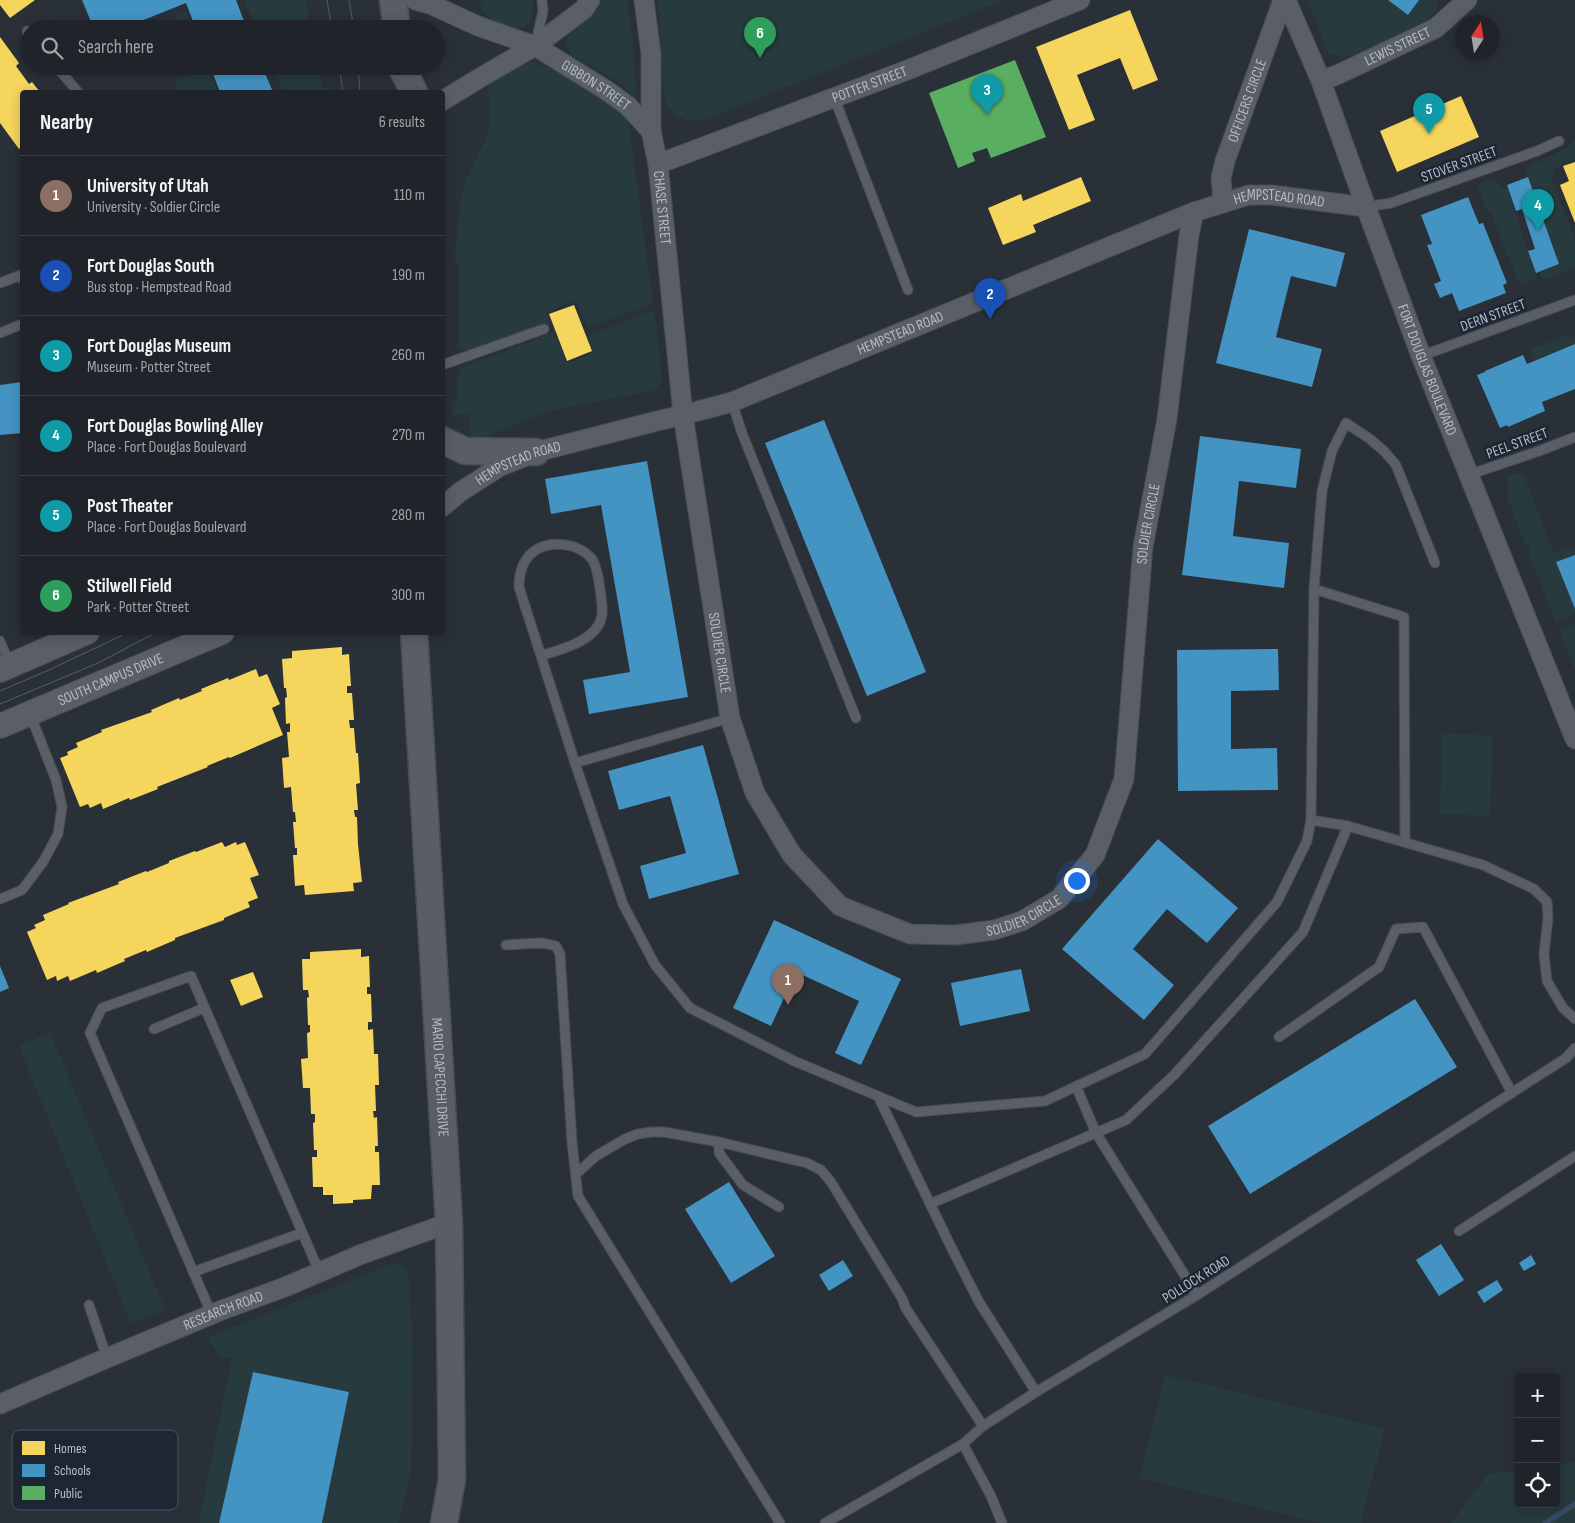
<!DOCTYPE html>
<meta charset="utf-8">
<style>
body{margin:0;font-family:"Sofia Sans Condensed",sans-serif;background:#282c32;color:#f1f3f6}
.controls{position:absolute;right:15px;bottom:15px;display:grid;overflow:hidden;border-radius:5px;box-shadow:0 2px 12px #0003}
.controls button{width:45px;height:45px;display:grid;place-items:center;padding:0;border:0;border-bottom:1px solid #3d4147;background:#20242a;color:#f1f3f6;font:25px sans-serif}
.compass{position:absolute;left:1455px;top:15px;width:45px;height:45px;border-radius:50%;background:#20242a;box-shadow:0 2px 12px #0003;rotate:12deg}
.you{position:absolute;left:1076px;top:880px;width:18px;height:18px;margin:-12px;border:4px solid #fff;border-radius:50%;background:#1a73e8;box-shadow:0 0 0 8px #1a73e833}
.badge{display:grid;place-items:center;width:32px;height:32px;border-radius:50%;background:#848b96;color:#fff;font-size:16px;font-weight:700}
.pin{position:absolute;translate:-50% -41px;filter:drop-shadow(0 1px 2px #0008)}
.pin::after{content:'';position:absolute;top:26px;width:18px;height:15px;background:inherit;clip-path:polygon(0 0,100% 0,50% 100%)}
.list{margin:0;padding:0;list-style:none}
h2{display:flex;justify-content:space-between;align-items:center;height:65px;margin:0;padding:0 20px;font-size:21px}
h2 small{font-size:16px;font-weight:400;color:#a2a4a8}
.list li{display:grid;grid-template-columns:32px 1fr auto;gap:15px;align-items:center;box-sizing:border-box;height:80px;padding:0 20px;border-top:1px solid #3d4147}
.list b{display:block;font-size:19px;white-space:nowrap}
.list p{margin:0;font-size:16px;white-space:nowrap;color:#a2a4a8}
.list em{font-size:16px;font-style:normal;color:#a2a4a8}
.icon{flex:none;width:28px;height:28px;fill:none;stroke:currentColor;stroke-width:2;stroke-linecap:round;stroke-linejoin:round}
.map{position:relative;flex:none;width:1575px;height:1523px;overflow:hidden}
.search{position:absolute;background:#20242a;box-shadow:0 2px 12px #0003;left:20px;top:20px;width:425px;height:55px;display:flex;align-items:center;gap:12px;box-sizing:border-box;padding:0 18px;border-radius:28px;color:#a2a4a8;font-size:19px}
.panel{position:absolute;background:#20242a;box-shadow:0 2px 12px #0003;left:20px;top:90px;width:425px;height:545px;border-radius:5px}
.map>svg:first-child{display:block}
.green{fill:#273a3e}
.homes{fill:#f6d55c}
.schools{fill:#4393c3}
.public{fill:#5aae61}
.lines{fill:none;stroke-linecap:round;stroke-linejoin:round}
.stream{stroke:#384963;stroke-width:5.5}
.service-casing{stroke:#484c53;stroke-width:11}
.minor-casing{stroke:#484c53;stroke-width:21}
.tertiary-casing{stroke:#484c53;stroke-width:26}
.secondary-casing{stroke:#484c53;stroke-width:29}
.service{stroke:#5a5e66;stroke-width:9}
.minor{stroke:#5a5e66;stroke-width:19}
.tertiary{stroke:#5a5e66;stroke-width:24}
.secondary{stroke:#595d64;stroke-width:26}
.tram{stroke:#595d64;stroke-width:1}
.labels{text-anchor:middle;stroke-width:5;stroke-linejoin:round;paint-order:stroke}
.street-label{font-size:15px;fill:#b4bcc9;stroke:#1d2633}
.key{fill:#1d2633;stroke:#4a5360;stroke-width:1}
.key-label{font-size:14px;fill:#b4bcc9}
</style>
<div class="map">
<svg width="1575" height="1523" viewBox="0 0 1575 1523">
<rect width="100%" height="100%" fill="#2a3038"/>
<g class="green">
<path d="M 244,0 L 306,0 L 311,29 L 256,29 Z"/>
<path d="M 480,0 L 533,0 C 533,5 534,12 532,16 C 524,42 495,23 482,12 Z"/>
<path d="M 600,0 L 627,0 L 634,56 L 636,98 L 621,84 L 592,66 L 571,55 L 567,48 L 567,41 L 570,32 L 593,12 Z"/>
<path d="M 657,0 L 1004,0 L 700,121 L 685,120 L 673,113 L 665,101 L 659,15 Z"/>
<path d="M 1307,0 L 1388,0 L 1408,15 L 1419,0 L 1438,0 L 1436,10 L 1422,28 L 1346,57 L 1329,54 Z"/>
<path d="M 186,11 L 186,12 L 193,29 L 181,29 L 175,15 Z"/>
<path d="M 532,62 L 549,68 L 595,91 L 628,118 L 653,303 L 588,328 L 576,300 L 547,312 L 549,323 L 478,349 L 467,351 L 460,349 L 459,345 L 459,262 L 456,262 L 455,256 L 461,197 L 466,181 L 485,140 L 490,124 L 488,85 C 504,73 512,64 532,62 Z"/>
<path d="M 195,66 L 207,66 L 218,92 L 174,92 L 176,84 L 175,80 L 197,72 Z"/>
<path d="M 272,66 L 318,66 L 322,88 L 333,86 L 333,92 L 283,92 Z"/>
<path d="M 1575,140 L 1575,160 L 1560,165 L 1554,170 L 1552,179 L 1575,240 L 1575,268 L 1542,280 L 1540,272 L 1559,265 L 1525,168 L 1567,148 Z"/>
<path d="M 1495,178 L 1497,184 L 1501,188 L 1507,188 L 1537,279 L 1520,285 L 1490,212 L 1487,212 L 1477,185 Z"/>
<path d="M 652,311 L 655,313 L 662,381 L 654,391 L 562,408 L 533,417 L 482,438 L 470,438 L 469,414 L 453,415 C 452,406 456,403 457,395 C 458,381 455,382 462,368 L 554,332 L 567,363 L 593,353 L 587,336 Z"/>
<path d="M 1569,334 L 1571,339 L 1575,338 L 1575,344 L 1535,361 L 1531,352 L 1532,347 L 1537,347 Z"/>
<path d="M 1523,473 L 1554,553 L 1569,547 L 1571,551 L 1575,550 L 1575,555 L 1556,563 L 1575,609 L 1575,615 L 1556,622 L 1529,555 L 1530,552 L 1529,547 L 1525,545 L 1507,496 L 1509,484 L 1507,476 Z"/>
<path d="M 1575,624 L 1575,670 L 1559,629 Z"/>
<path d="M 1442,733 L 1493,736 L 1490,816 L 1440,814 Z"/>
<path d="M 50,1032 L 165,1310 L 131,1324 L 19,1046 Z"/>
<path d="M 396,1262 L 408,1269 L 413,1349 L 411,1472 L 399,1523 L 322,1523 L 349,1392 L 253,1372 L 219,1523 L 199,1523 L 232,1358 L 219,1356 L 208,1337 Z"/>
<path d="M 1165,1375 L 1385,1429 L 1361,1523 L 1322,1523 L 1140,1478 Z"/>
<path d="M 1575,1461 L 1575,1523 L 1451,1523 L 1488,1474 L 1519,1470 L 1519,1504 L 1556,1504 L 1556,1465 Z"/>
</g>
<g class="homes">
<path d="M 0,0 L 35,0 L 10,18 L 0,5 Z"/>
<path d="M 1130,10 L 1158,80 L 1133,90 L 1120,58 L 1077,75 L 1095,120 L 1069,130 L 1036,47 Z"/>
<path d="M 0,37 L 19,63 L 16,66 L 29,84 L 32,82 L 40,92 L 22,92 L 22,145 L 19,149 L 0,123 Z"/>
<path d="M 1461,96 L 1479,137 L 1397,172 L 1380,131 Z"/>
<path d="M 1575,162 L 1575,223 L 1560,185 L 1569,181 L 1563,166 Z"/>
<path d="M 1081,177 L 1091,201 L 1033,225 L 1036,232 L 1003,245 L 988,208 L 1021,194 L 1023,201 Z"/>
<path d="M 574,305 L 592,351 L 567,361 L 549,314 Z"/>
<path d="M 342,647 L 342,655 L 349,654 L 351,686 L 347,686 L 347,693 L 352,693 L 354,720 L 349,720 L 350,728 L 354,728 L 356,753 L 358,753 L 360,783 L 356,784 L 358,810 L 354,810 L 355,817 L 357,817 L 358,844 L 362,882 L 353,883 L 354,891 L 305,895 L 304,885 L 295,886 L 293,855 L 297,855 L 297,848 L 295,848 L 293,822 L 296,822 L 295,812 L 293,812 L 291,787 L 284,788 L 282,758 L 289,757 L 287,732 L 290,732 L 290,723 L 286,724 L 285,698 L 287,697 L 286,688 L 284,688 L 282,659 L 292,658 L 292,651 Z"/>
<path d="M 256,669 L 259,677 L 267,674 L 280,704 L 272,708 L 283,735 L 230,758 L 229,757 L 207,766 L 208,767 L 157,787 L 158,789 L 130,800 L 129,798 L 103,809 L 101,803 L 90,808 L 88,804 L 80,807 L 60,758 L 68,755 L 67,752 L 78,747 L 76,743 L 102,732 L 101,730 L 152,712 L 151,710 L 179,698 L 180,700 L 202,691 L 201,689 L 228,678 L 229,680 Z"/>
<path d="M 222,842 L 225,847 L 236,842 L 237,845 L 245,842 L 259,875 L 250,878 L 258,898 L 248,902 L 250,907 L 224,918 L 224,920 L 175,938 L 175,940 L 147,952 L 146,950 L 124,959 L 125,961 L 97,973 L 96,970 L 70,981 L 68,976 L 57,981 L 56,976 L 47,980 L 27,932 L 36,928 L 34,925 L 45,920 L 43,915 L 69,904 L 68,903 L 119,884 L 118,882 L 146,871 L 147,872 L 169,863 L 169,861 L 195,851 L 196,852 Z"/>
<path d="M 361,949 L 361,957 L 369,956 L 370,987 L 367,987 L 367,994 L 371,994 L 372,1022 L 368,1022 L 368,1030 L 373,1029 L 374,1054 L 378,1054 L 379,1085 L 375,1085 L 376,1111 L 373,1111 L 374,1118 L 377,1117 L 378,1146 L 375,1146 L 375,1152 L 379,1152 L 380,1185 L 372,1185 L 371,1199 L 353,1200 L 353,1203 L 333,1204 L 333,1195 L 323,1195 L 323,1187 L 313,1187 L 312,1157 L 317,1157 L 317,1150 L 314,1150 L 313,1123 L 315,1122 L 315,1114 L 311,1114 L 310,1088 L 303,1088 L 301,1059 L 308,1058 L 307,1033 L 310,1032 L 310,1025 L 308,1025 L 307,998 L 309,997 L 308,990 L 303,990 L 302,959 L 310,959 L 310,952 Z"/>
<path d="M 253,972 L 263,997 L 241,1006 L 230,980 Z"/>
</g>
<g class="schools">
<path d="M 82,0 L 236,0 L 247,29 L 196,29 L 186,3 L 121,29 L 94,29 Z"/>
<path d="M 1388,0 L 1419,0 L 1408,15 Z"/>
<path d="M 210,66 L 262,66 L 273,92 L 220,92 Z"/>
<path d="M 1528,177 L 1559,264 L 1536,273 L 1528,251 L 1535,249 L 1522,209 L 1516,211 L 1507,185 Z"/>
<path d="M 1468,197 L 1479,224 L 1483,223 L 1507,283 L 1503,285 L 1506,293 L 1459,311 L 1452,293 L 1440,298 L 1434,284 L 1441,281 L 1427,245 L 1432,244 L 1421,215 Z"/>
<path d="M 1249,229 L 1345,253 L 1336,287 L 1291,276 L 1276,337 L 1322,349 L 1312,387 L 1216,363 Z"/>
<path d="M 1575,344 L 1575,389 L 1542,402 L 1545,411 L 1508,427 L 1507,425 L 1500,428 L 1477,375 L 1485,372 L 1485,371 L 1523,355 L 1527,364 Z"/>
<path d="M 22,382 L 22,433 L 0,435 L 0,385 Z"/>
<path d="M 824,420 L 926,672 L 867,696 L 765,443 Z"/>
<path d="M 1200,436 L 1301,449 L 1296,488 L 1239,481 L 1233,536 L 1289,543 L 1284,588 L 1182,575 Z"/>
<path d="M 647,461 L 688,697 L 589,714 L 583,680 L 630,672 L 601,505 L 551,514 L 545,479 Z"/>
<path d="M 1575,555 L 1575,609 L 1556,562 Z"/>
<path d="M 1278,649 L 1279,690 L 1231,691 L 1231,749 L 1277,748 L 1278,790 L 1178,791 L 1177,650 Z"/>
<path d="M 703,745 L 739,874 L 649,899 L 640,866 L 686,853 L 670,796 L 619,810 L 608,771 Z"/>
<path d="M 1158,839 L 1238,908 L 1207,943 L 1167,909 L 1133,949 L 1174,985 L 1144,1020 L 1062,949 Z"/>
<path d="M 774,920 L 901,979 L 861,1065 L 835,1053 L 859,1001 L 796,972 L 771,1026 L 733,1008 Z"/>
<path d="M 0,966 L 9,988 L 0,992 Z"/>
<path d="M 1021,969 L 1030,1011 L 960,1026 L 951,983 Z"/>
<path d="M 1415,999 L 1457,1067 L 1250,1194 L 1208,1126 Z"/>
<path d="M 729,1182 L 775,1256 L 731,1283 L 685,1209 Z"/>
<path d="M 1441,1244 L 1464,1280 L 1439,1296 L 1416,1260 Z"/>
<path d="M 1531,1255 L 1536,1264 L 1524,1271 L 1519,1263 Z"/>
<path d="M 843,1260 L 853,1276 L 829,1291 L 819,1275 Z"/>
<path d="M 1497,1280 L 1503,1290 L 1484,1303 L 1477,1292 Z"/>
<path d="M 253,1372 L 349,1392 L 322,1523 L 219,1523 Z"/>
</g>
<path class="public" d="M 1015,60 L 1046,137 L 991,158 L 987,148 L 972,153 L 975,161 L 958,168 L 929,93 Z"/>
<g class="lines">
<path class="stream" d="M 1545,1523 L 1575,1504"/>
<g class="service-casing">
<g id="service">
<path d="M 27,31 L 29,32"/>
<path d="M 536,42 L 543,11 L 542,0"/>
<path d="M 56,66 L 78,92"/>
<path d="M 834,97 L 908,290"/>
<path d="M 1366,207 L 1391,203 L 1537,151 L 1559,141"/>
<path d="M 0,283 L 21,275 L 22,279"/>
<path d="M 0,333 L 22,324"/>
<path d="M 1421,356 L 1575,300"/>
<path d="M 442,365 L 544,329"/>
<path d="M 732,402 L 742,433 L 856,718"/>
<path d="M 1468,475 L 1539,451 L 1575,437"/>
<path d="M 1314,589 L 1404,617 L 1405,842"/>
<path d="M 0,641 L 10,665"/>
<path d="M 541,656 C 558,650 580,645 593,632 C 604,621 603,611 601,596 C 600,588 597,566 592,559 C 579,543 549,539 533,552 C 522,561 519,574 519,587 L 575,763 L 623,904 L 655,965 L 690,1008 L 794,1061 L 916,1112 L 1045,1101 L 1145,1054 L 1277,902 L 1307,841 L 1311,820 L 1314,589 L 1322,491 L 1332,451 L 1346,423 L 1370,439 L 1384,451 L 1396,465 L 1435,563"/>
<path d="M 575,763 L 730,718"/>
<path d="M 1311,820 L 1348,826 L 1483,865 L 1534,889 L 1547,902 L 1548,918 L 1544,954 L 1547,981 L 1563,1008 L 1575,1019"/>
<path d="M 0,899 L 22,890 L 43,862 L 58,834 L 62,807 L 56,780 L 30,714"/>
<path d="M 506,945 L 540,943 L 548,944 L 556,946 L 560,954 L 572,1142 L 578,1196 L 780,1523"/>
<path d="M 154,1029 L 204,1008"/>
<path d="M 1279,1037 L 1379,967 L 1396,929 L 1423,927 L 1512,1093"/>
<path d="M 1076,1086 L 1096,1133 L 1197,1295"/>
<path d="M 878,1096 L 952,1249 L 979,1302 L 1036,1392"/>
<path d="M 719,1142 L 719,1153 L 743,1185 L 779,1207"/>
<path d="M 576,1174 L 596,1156 L 625,1139 L 638,1134 L 651,1132 L 664,1132 L 719,1142 L 807,1163 L 821,1170 L 831,1182 L 903,1300 L 905,1307 L 983,1426"/>
<path d="M 930,1204 L 1126,1120 L 1174,1075 L 1303,932 L 1348,826"/>
<path d="M 1459,1231 L 1575,1156"/>
<path d="M 193,1272 L 302,1233"/>
<path d="M 89,1305 L 107,1358"/>
<path d="M 212,1315 L 90,1033 L 102,1008 L 191,976 L 319,1271"/>
<path d="M 963,1444 L 991,1496 L 1002,1523"/>
<path d="M 825,1523 L 963,1444 L 983,1426 L 1036,1392 L 1197,1295 L 1566,1058 L 1575,1048"/>
</g>
</g>
<g class="minor-casing">
<g id="minor">
<path id="s1" d="M 415,0 L 432,5 L 478,26 L 535,46 L 606,90 L 628,106 L 651,131"/>
<path id="s2" d="M 644,0 L 651,54 L 651,131 L 658,164 L 683,415 L 730,718 L 755,793 L 792,855 L 840,906 L 910,934 L 956,935 L 994,930 L 1022,921 L 1059,899 L 1095,855 L 1124,779 L 1143,547 L 1167,419 L 1189,235 L 1194,212"/>
<path id="s3" d="M 1286,0 L 1321,81 L 1366,207 L 1421,356 L 1575,739"/>
<path id="s4" d="M 1321,81 L 1339,74 L 1436,28 L 1467,0"/>
<path d="M 442,101 L 483,76 L 535,46 L 584,9 L 590,0"/>
<path id="s5" d="M 658,164 L 910,69 L 1080,0"/>
<path id="s6" d="M 1223,202 L 1221,178 L 1225,161 L 1283,0"/>
<path id="s7" d="M 442,507 L 460,492 L 499,467 L 536,452 L 657,421 L 683,415 L 732,402 L 1194,212 L 1249,195 L 1272,195 L 1366,207"/>
<path id="s8" d="M 0,1404 L 107,1358 L 222,1310 L 285,1287 L 362,1254 L 449,1223"/>
</g>
</g>
<g class="tertiary-casing">
<g id="tertiary">
<path d="M 0,670 L 87,632"/>
<path id="s9" d="M 0,726 L 222,632"/>
</g>
</g>
<g class="secondary-casing">
<g id="secondary">
<path d="M 393,0 L 397,29"/>
<path d="M 402,68 L 414,92"/>
<path d="M 442,440 L 465,451 L 536,452"/>
<path id="s10" d="M 414,632 L 449,1223 L 452,1479 L 444,1523"/>
</g>
</g>
<use href="#service" class="service"/>
<use href="#minor" class="minor"/>
<use href="#tertiary" class="tertiary"/>
<use href="#secondary" class="secondary"/>
<g class="tram">
<path d="M 327,0 L 332,29"/>
<path d="M 349,0 L 354,29"/>
<path d="M 339,66 L 343,92"/>
<path d="M 358,66 L 360,92"/>
<path d="M 0,691 L 49,670 L 129,632"/>
<path d="M 0,704 L 98,663 L 157,632"/>
</g>
</g>
<g class="labels">
<g class="street-label">
<text dy="5" stroke="none"><textPath href="#s4" startOffset="84">LEWIS STREET</textPath></text>
<text dy="5" stroke="none"><textPath href="#s5" startOffset="226">POTTER STREET</textPath></text>
<text dy="5" stroke="none"><textPath href="#s1" startOffset="201">GIBBON STREET</textPath></text>
<text dy="5" stroke="none"><textPath href="#s6" startOffset="106">OFFICERS CIRCLE</textPath></text>
<text transform="translate(1459 164) rotate(-20)" y="5">STOVER STREET</text>
<text dy="5" stroke="none"><textPath href="#s7" startOffset="899">HEMPSTEAD ROAD</textPath></text>
<text dy="5" stroke="none"><textPath href="#s2" startOffset="209">CHASE STREET</textPath></text>
<text transform="translate(1493 315) rotate(-20)" y="5">DERN STREET</text>
<text dy="5" stroke="none"><textPath href="#s7" startOffset="494">HEMPSTEAD ROAD</textPath></text>
<text dy="5" stroke="none"><textPath href="#s3" startOffset="396">FORT DOUGLAS BOULEVARD</textPath></text>
<text transform="translate(1517 443) rotate(-20)" y="5">PEEL STREET</text>
<text dy="5" stroke="none"><textPath href="#s7" startOffset="89">HEMPSTEAD ROAD</textPath></text>
<text dy="5" stroke="none"><textPath href="#s2" startOffset="1572">SOLDIER CIRCLE</textPath></text>
<text dy="5" stroke="none"><textPath href="#s2" startOffset="658">SOLDIER CIRCLE</textPath></text>
<text dy="5" stroke="none"><textPath href="#s9" startOffset="120">SOUTH CAMPUS DRIVE</textPath></text>
<text dy="5" stroke="none"><textPath href="#s2" startOffset="1138">SOLDIER CIRCLE</textPath></text>
<text dy="5" stroke="none"><textPath href="#s10" startOffset="446">MARIO CAPECCHI DRIVE</textPath></text>
<text transform="translate(1196 1279) rotate(-32)" y="5">POLLOCK ROAD</text>
<text dy="5" stroke="none"><textPath href="#s8" startOffset="242">RESEARCH ROAD</textPath></text>
</g>
</g>
<rect x="12" y="1430" width="166" height="80" rx="8" class="key"/>
<rect x="22" y="1441" width="23" height="14" fill="#f6d55c"/>
<rect x="22" y="1464" width="23" height="13" fill="#4393c3"/>
<rect x="22" y="1486" width="23" height="14" fill="#5aae61"/>
<g class="key-label">
<text x="54" y="1453">Homes</text>
<text x="54" y="1475">Schools</text>
<text x="54" y="1498">Public</text>
</g>
</svg>
<div class="controls">
<button>+</button>
<button>−</button>
<button><svg class="icon" aria-label="locate" viewBox="0 0 24 24"><circle cx="12" cy="12" r="6"/><path d="M12 2v4M12 18v4M2 12h4M18 12h4"/></svg></button>
</div>
<svg class="compass" viewBox="-18 -18 36 36"><path d="M0-13l5 13h-10z" fill="#e53935"/><path d="M0 13l5-13h-10z" fill="#a2a4a8"/></svg>
<div class="you"></div>
<div class="pin badge" style="left:788px;top:1005px;background:#8d6e63">1</div>
<div class="pin badge" style="left:990px;top:319px;background:#1a4fb4">2</div>
<div class="pin badge" style="left:987px;top:115px;background:#0f9aa8">3</div>
<div class="pin badge" style="left:1538px;top:230px;background:#0f9aa8">4</div>
<div class="pin badge" style="left:1429px;top:134px;background:#0f9aa8">5</div>
<div class="pin badge" style="left:760px;top:58px;background:#2e9e5b">6</div>
<div class="search"><svg class="icon" aria-label="search" viewBox="0 0 24 24"><circle cx="10" cy="10" r="6"/><path d="M15 15l6 6"/></svg>Search here</div>
<section class="panel">
<h2>Nearby<small>6 results</small></h2>
<ul class="list">
<li><span class="badge" style="background:#8d6e63">1</span><div><b>University of Utah</b><p>University · Soldier Circle</p></div><em>110 m</em></li>
<li><span class="badge" style="background:#1a4fb4">2</span><div><b>Fort Douglas South</b><p>Bus stop · Hempstead Road</p></div><em>190 m</em></li>
<li><span class="badge" style="background:#0f9aa8">3</span><div><b>Fort Douglas Museum</b><p>Museum · Potter Street</p></div><em>260 m</em></li>
<li><span class="badge" style="background:#0f9aa8">4</span><div><b>Fort Douglas Bowling Alley</b><p>Place · Fort Douglas Boulevard</p></div><em>270 m</em></li>
<li><span class="badge" style="background:#0f9aa8">5</span><div><b>Post Theater</b><p>Place · Fort Douglas Boulevard</p></div><em>280 m</em></li>
<li><span class="badge" style="background:#2e9e5b">6</span><div><b>Stilwell Field</b><p>Park · Potter Street</p></div><em>300 m</em></li>
</ul>
</section>
</div>
